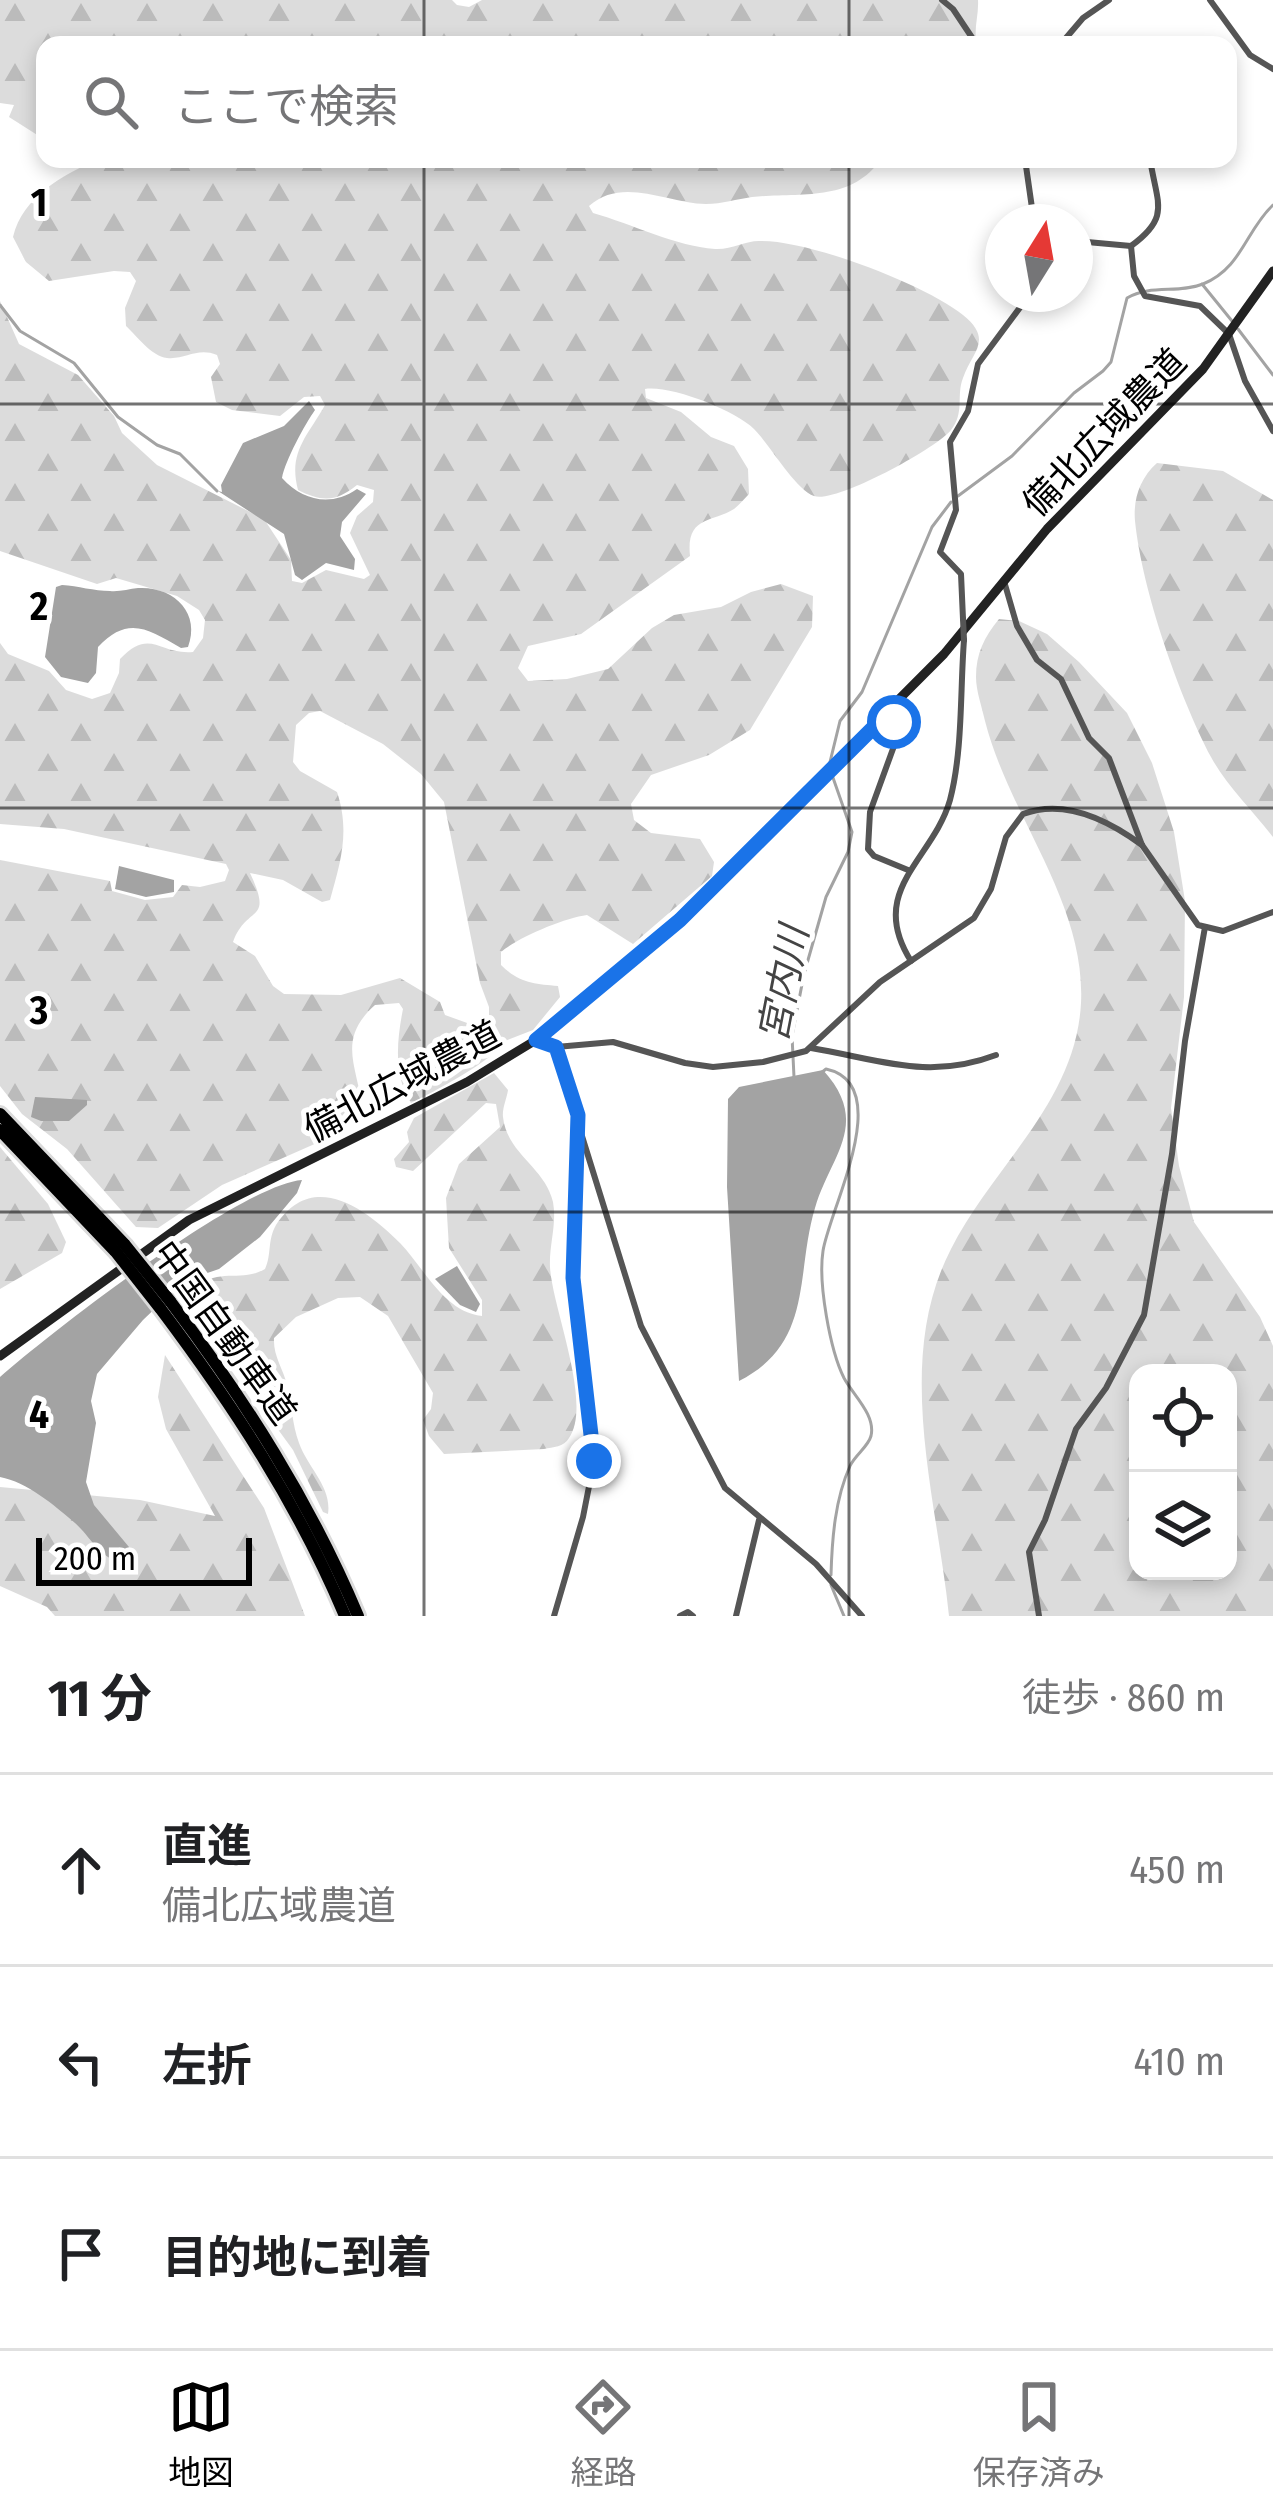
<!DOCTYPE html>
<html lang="ja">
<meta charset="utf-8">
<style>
body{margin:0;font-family:"Fira Sans Condensed","Noto Sans JP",sans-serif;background:#f2f2f2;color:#202124}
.controls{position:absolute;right:36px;bottom:36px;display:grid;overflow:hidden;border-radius:24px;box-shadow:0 6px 18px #0003}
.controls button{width:108px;height:108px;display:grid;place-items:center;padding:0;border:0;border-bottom:3px solid #e0e0e0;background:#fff;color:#202124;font:60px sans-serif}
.compass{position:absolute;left:985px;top:204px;width:108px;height:108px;border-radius:50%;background:#fff;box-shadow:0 6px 18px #0003;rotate:11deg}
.scale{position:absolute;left:36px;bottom:30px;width:216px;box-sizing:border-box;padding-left:12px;border:6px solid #000;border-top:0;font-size:33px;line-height:42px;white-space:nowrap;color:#000;-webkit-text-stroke:9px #fff;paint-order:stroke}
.stop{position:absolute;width:36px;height:36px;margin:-27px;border:9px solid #1a73e8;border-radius:50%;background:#fff}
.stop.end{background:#1a73e8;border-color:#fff;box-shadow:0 3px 12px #0008}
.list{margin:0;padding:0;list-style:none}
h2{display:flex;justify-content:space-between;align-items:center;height:156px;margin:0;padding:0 48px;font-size:51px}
h2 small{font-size:39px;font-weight:400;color:#757577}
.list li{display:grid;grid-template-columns:78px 1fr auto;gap:36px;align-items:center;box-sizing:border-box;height:192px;padding:0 48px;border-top:3px solid #e0e0e0}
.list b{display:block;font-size:45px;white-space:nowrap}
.list p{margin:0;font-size:39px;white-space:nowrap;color:#757577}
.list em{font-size:39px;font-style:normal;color:#757577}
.icon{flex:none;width:66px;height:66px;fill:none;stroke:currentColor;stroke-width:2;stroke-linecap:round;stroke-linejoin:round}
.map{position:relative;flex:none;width:1273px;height:1616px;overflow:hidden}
.search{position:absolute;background:#fff;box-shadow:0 6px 18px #0003;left:36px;right:36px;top:36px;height:132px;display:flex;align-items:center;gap:30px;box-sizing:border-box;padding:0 42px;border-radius:24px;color:#757577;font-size:45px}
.sheet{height:732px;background:#fff}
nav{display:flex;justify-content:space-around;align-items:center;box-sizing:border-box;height:168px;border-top:3px solid #e0e0e0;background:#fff;font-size:33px;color:#757577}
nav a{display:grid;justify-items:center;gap:6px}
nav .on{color:#000}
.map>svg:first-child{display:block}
.forest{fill:url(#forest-firs);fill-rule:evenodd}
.water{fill:#a3a3a3}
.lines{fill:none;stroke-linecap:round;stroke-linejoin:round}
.stream{stroke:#a3a3a3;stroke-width:3}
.highway-casing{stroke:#dbdbdb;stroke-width:18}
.street{stroke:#555;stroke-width:6}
.secondary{stroke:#222;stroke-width:9}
.highway{stroke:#000;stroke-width:12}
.highway-bridge-casing{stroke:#dbdbdb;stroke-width:18;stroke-linecap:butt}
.street-bridge{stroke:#555;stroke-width:6}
.highway-bridge{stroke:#000;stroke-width:12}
.route{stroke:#1a73e8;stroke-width:15}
.grid{fill:none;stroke:#000;stroke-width:3;stroke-opacity:0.55}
.labels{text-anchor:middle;stroke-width:10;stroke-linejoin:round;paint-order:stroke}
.street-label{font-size:36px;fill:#000;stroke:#fff}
.water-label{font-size:39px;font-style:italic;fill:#444;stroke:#fff}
.grid-label{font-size:39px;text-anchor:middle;font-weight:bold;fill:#000;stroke:#fff;stroke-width:10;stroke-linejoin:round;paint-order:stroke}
</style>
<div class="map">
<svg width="1273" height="1616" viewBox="0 0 1273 1616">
<defs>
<pattern id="forest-firs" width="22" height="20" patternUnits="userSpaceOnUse" patternTransform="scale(3)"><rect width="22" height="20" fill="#dcdcdc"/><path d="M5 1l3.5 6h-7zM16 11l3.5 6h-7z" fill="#bbb"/></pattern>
</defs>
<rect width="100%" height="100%" fill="#fff"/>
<g class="forest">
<path d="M 0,0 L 452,0 L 457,5 L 469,7 L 482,0 L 978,0 C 979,16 973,29 977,45 L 45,45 L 45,137 L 42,138 L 9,117 L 14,105 L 0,103 Z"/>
<path d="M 98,159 L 881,159 C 851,203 799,192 752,197 C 737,199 722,204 706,204 C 667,203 622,176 589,206 L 593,213 C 632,224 675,246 715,249 C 731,250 745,241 759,241 C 807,239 926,285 963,315 C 994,340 972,352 963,378 C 956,395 965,413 951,430 C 937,448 835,504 814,496 C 795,489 770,445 754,429 C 735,410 670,385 645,389 L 646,398 L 681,412 L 711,437 L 734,446 L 748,469 L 749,494 C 744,499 739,505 734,509 C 711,523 686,516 690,556 L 581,634 L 528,646 L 518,668 L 528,681 L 567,679 L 608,669 L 652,628 L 674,615 L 721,607 L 751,592 L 781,584 L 813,596 L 812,627 L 750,730 L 709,755 L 651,775 L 631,804 L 634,820 L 651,833 L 700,839 L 714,862 L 712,876 L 633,944 L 587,915 C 564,918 517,938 501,952 L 501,965 C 519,983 535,984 558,986 L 560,997 L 533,1030 L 505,1041 C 496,1059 432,1093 411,1103 C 393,1076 397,1039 403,1009 L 399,1003 L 375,1005 C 335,1041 359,1067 362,1110 L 335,1135 L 222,1185 L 158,1228 L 136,1227 L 67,1149 L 22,1114 L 0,1086 L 0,860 L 110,881 L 112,891 L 145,900 L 173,897 L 182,885 L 200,887 L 225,881 L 229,870 L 226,864 L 64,829 L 0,824 L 0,643 L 8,654 L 49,671 L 66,690 L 92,699 L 110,693 L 119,673 L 120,659 C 151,627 158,655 193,652 L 203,638 L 205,620 L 199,610 L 177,596 L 116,578 L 97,584 L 0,551 L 0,301 L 19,344 L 78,375 L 114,416 L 122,433 L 157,465 L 264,519 L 291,560 L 292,581 L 302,583 L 326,570 L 364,579 L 370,575 L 350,533 L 357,516 L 373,502 L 374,490 L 357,485 C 336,502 322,502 298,490 C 288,452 307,437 325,405 L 320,396 L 304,397 L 280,416 L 232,410 L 216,402 L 211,377 L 220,364 L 217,355 C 197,347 185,360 167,358 C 151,356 137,336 126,326 L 125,308 L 136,281 L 130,272 L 114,271 L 49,281 L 26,262 L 13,237 C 23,196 62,176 98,159 ZM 320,711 L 383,744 L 421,774 L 444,802 L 480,983 L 489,1007 L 489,1024 L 481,1028 L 445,1015 L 440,1002 L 400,978 L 341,995 L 284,994 L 273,986 L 255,956 L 233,942 C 247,904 274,924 250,873 L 283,880 L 322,902 L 330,900 C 341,861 350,831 337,792 L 300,771 L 293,762 L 296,725 L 309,713 Z"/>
<path d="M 1157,463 L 1223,471 L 1273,500 L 1273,837 C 1253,811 1226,785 1211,757 C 1179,696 1142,590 1135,521 C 1133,499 1140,478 1157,463 Z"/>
<path d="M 999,619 L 1019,621 L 1047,634 L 1079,662 L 1127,713 L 1152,763 L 1174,832 L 1185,901 L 1184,997 L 1171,1108 L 1179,1166 L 1194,1222 L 1260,1317 L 1273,1346 L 1273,1616 L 949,1616 C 937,1498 893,1361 951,1249 C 993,1166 1076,1102 1081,1003 C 1086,902 1009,816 985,721 C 982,707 976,691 976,677 C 976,654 984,637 999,619 ZM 1138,1373 L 1228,1373 L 1228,1571 L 1138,1571 Z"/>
<path d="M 494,1073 L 508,1090 C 507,1098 502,1108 503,1117 C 507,1154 545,1167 553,1202 C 557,1224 549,1245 550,1267 C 552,1307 593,1404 569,1438 C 564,1447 553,1447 544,1449 L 444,1454 L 429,1436 L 423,1420 L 431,1409 L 433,1393 L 388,1316 L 360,1297 L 338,1298 L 296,1317 L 274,1338 C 273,1356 283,1368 287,1385 C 292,1405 292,1424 299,1443 C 308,1468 332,1487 328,1514 L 323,1512 L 293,1450 L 193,1313 L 192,1291 C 219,1265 239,1284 265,1269 C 272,1254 267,1241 276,1225 C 312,1170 364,1207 400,1243 C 424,1268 444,1312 482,1316 L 482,1300 L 449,1248 L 446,1198 L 459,1164 L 500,1127 L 496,1104 L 486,1103 L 413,1171 L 396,1167 L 394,1159 L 409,1142 L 407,1132 L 414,1118 Z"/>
<path d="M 0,1147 L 48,1204 L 66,1242 L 62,1253 L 0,1289 Z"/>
<path d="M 165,1355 L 264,1508 L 305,1616 L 55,1616 L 47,1607 L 0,1586 L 0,1487 L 140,1500 L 215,1516 L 166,1429 L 158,1397 Z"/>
</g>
<g class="water">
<path d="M 309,401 L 315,410 C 305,424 285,461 282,478 C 303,501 331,507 357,489 L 366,494 L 342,522 L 340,536 L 355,559 L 354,570 L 326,563 L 302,580 L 295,575 L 284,534 L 218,491 L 222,492 L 221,485 L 243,443 L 284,426 Z"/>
<path d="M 62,585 C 78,586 94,591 110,591 C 119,592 129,589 138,588 C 174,586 201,613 188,647 L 181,648 C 148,629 128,615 98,647 L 96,673 L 88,683 L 61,677 L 45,657 L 56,587 Z"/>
<path d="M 119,866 L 174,880 L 174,892 L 146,897 L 115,889 Z"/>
<path d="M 823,1070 C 872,1124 830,1156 815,1208 C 795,1275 814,1343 739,1381 L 727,1187 L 728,1099 L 739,1087 Z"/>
<path d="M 35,1097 L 87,1100 L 87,1105 L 69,1121 L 41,1121 L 31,1117 Z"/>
<path d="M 302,1180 L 297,1193 L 260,1237 L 219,1269 L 184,1281 L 143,1320 L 97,1374 L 91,1401 L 96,1423 L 86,1482 L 94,1505 L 129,1547 L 118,1561 C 99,1557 89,1535 75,1523 C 54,1505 27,1482 0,1477 L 0,1377 C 51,1332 241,1185 302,1180 Z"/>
<path d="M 457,1266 L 480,1304 L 476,1312 L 460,1305 L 435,1279 Z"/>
</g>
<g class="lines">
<g class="stream">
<path d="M 1202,284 L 1232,321"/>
<path d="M 0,305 L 20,331 L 74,363 L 118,417 L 157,445 L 180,454 L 217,491"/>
<path d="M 1238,329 L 1273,375"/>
<path d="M 958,496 L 1012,456 L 1074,393 L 1103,371 L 1111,362 L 1127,298 C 1151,284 1178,294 1203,284 C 1242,268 1246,230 1273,205"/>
<path d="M 830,762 L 840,721 L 862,692 L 932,527 L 951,502"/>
<path d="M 821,1073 L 826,1069 C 897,1084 829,1210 823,1251 C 818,1283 830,1350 844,1378 C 853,1395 876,1415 871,1436 C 868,1447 855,1455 850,1466 C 835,1499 832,1539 831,1575"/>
<path d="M 794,1077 L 792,1036 L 804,974 L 826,897 L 848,852 L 852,832 L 831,772"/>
<path d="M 831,1585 L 844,1616"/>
</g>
<g class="highway-casing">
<g id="highway">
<path d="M 0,1114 L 125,1245"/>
<path d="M 0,1130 L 116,1252"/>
<path d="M 170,1301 C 245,1400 310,1502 358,1616"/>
<path d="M 160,1308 C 233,1405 298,1504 345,1616"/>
</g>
</g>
<g class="street">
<path d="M 942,0 L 953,9 L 977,45"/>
<path d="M 1210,0 L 1250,55 L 1273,69"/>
<path d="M 1060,45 L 1083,18 L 1109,0"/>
<path d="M 1025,159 L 1034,222"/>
<path d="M 1075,246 L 1087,242 L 1131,246 C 1171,217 1157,204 1150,159"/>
<path d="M 1131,246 L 1134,276 L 1145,296 L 1200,306 L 1229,334 L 1245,381 L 1273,431"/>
<path d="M 1004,581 L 1017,626 L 1037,660 L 1061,679 L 1089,738 L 1109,758 L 1142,845 L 1198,925 L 1223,931 L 1273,912"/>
<path d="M 963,619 L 961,574 L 940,552 L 956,510 L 950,442 L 968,411 L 978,364 L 1030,294"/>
<path d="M 885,716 L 894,721 L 898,735 L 870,812 L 868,849 L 874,856 L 908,870"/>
<path d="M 911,961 C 866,890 933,860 950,800 C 963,750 960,691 964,640"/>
<path d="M 536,1040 L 556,1047 L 613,1042 L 685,1063 L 713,1067 L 763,1062 L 806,1051 L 880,982 L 974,918 L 991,889 L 1006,837 L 1023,814 C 1065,798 1108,820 1142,845"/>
<path d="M 811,1048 C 878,1059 928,1081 996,1055"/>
<path d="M 581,1133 L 641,1326 L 725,1488 L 816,1564 L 862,1616"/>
<path d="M 554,1616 L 583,1517 L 594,1461 L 573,1278 L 579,1130 L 556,1047"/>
<path d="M 680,1616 L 688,1612 L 693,1616"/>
<path d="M 736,1616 L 759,1520"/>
<path d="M 1039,1616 L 1029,1552 L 1045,1520 L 1076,1429 L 1106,1388 L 1144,1315 L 1172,1154 L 1185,1041 L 1205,927"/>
</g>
<path class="secondary" d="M 0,1356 L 189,1220 L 467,1082 L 536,1040 L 601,987 L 679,920 L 944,654 L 1047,529 L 1203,369 L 1273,271"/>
<use href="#highway" class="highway"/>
<g class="highway-bridge-casing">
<g id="highway-bridge">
<path d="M 125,1245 L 170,1301"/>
<path d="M 116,1252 L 160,1308"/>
</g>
</g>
<path class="street-bridge" d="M 963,619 L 964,640"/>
<use href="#highway-bridge" class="highway-bridge"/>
</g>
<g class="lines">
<path class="route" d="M 594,1461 L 573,1278 L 578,1115 L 556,1047 L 536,1040 L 680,920 L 885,716 L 894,722"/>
</g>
<path class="grid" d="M 424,0 L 424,45M 849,0 L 849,45M 424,159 L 424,1616M 849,159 L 849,1616M 0,404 L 1273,404M 0,808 L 1273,808M 0,1212 L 1273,1212"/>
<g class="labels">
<g class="street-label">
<text transform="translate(1104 432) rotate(-46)" y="13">備北広域農道</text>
<text transform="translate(402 1081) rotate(-28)" y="13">備北広域農道</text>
<text transform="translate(225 1332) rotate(54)" y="13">中国自動車道</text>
</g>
<g class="water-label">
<text transform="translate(783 984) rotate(-79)" y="14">宮内川</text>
</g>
</g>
<g class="grid-label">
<text x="39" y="216">1</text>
<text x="39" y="620">2</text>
<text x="39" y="1024">3</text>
<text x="39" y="1428">4</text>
</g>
</svg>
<div class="controls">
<button><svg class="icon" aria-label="locate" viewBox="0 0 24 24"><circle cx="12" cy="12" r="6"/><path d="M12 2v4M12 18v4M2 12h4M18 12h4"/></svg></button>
<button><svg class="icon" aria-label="layers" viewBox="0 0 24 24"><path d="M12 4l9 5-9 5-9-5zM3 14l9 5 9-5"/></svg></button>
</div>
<svg class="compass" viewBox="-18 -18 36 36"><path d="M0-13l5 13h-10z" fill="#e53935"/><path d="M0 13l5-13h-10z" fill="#757577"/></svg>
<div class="scale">200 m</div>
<div class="stop" style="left:894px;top:722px"></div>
<div class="stop end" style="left:594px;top:1461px"></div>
<div class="search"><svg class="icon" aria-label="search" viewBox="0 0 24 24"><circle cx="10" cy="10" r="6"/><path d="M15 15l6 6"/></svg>ここで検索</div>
</div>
<section class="sheet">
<h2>11 分<small>徒歩 · 860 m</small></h2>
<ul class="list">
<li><svg class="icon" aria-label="ahead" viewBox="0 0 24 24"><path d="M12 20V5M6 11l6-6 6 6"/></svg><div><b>直進</b><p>備北広域農道</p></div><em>450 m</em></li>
<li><svg class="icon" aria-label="left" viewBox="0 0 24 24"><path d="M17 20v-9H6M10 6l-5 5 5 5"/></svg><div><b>左折</b></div><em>410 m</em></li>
<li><svg class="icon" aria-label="arrive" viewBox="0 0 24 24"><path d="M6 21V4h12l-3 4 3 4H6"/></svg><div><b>目的地に到着</b></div></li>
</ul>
</section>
<nav>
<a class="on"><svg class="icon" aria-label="map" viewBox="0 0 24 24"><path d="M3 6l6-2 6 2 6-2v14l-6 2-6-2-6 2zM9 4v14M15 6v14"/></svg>地図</a>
<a><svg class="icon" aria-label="directions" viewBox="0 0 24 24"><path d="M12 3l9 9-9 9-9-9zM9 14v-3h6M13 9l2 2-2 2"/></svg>経路</a>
<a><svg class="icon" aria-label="saved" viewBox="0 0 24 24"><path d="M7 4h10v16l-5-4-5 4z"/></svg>保存済み</a>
</nav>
